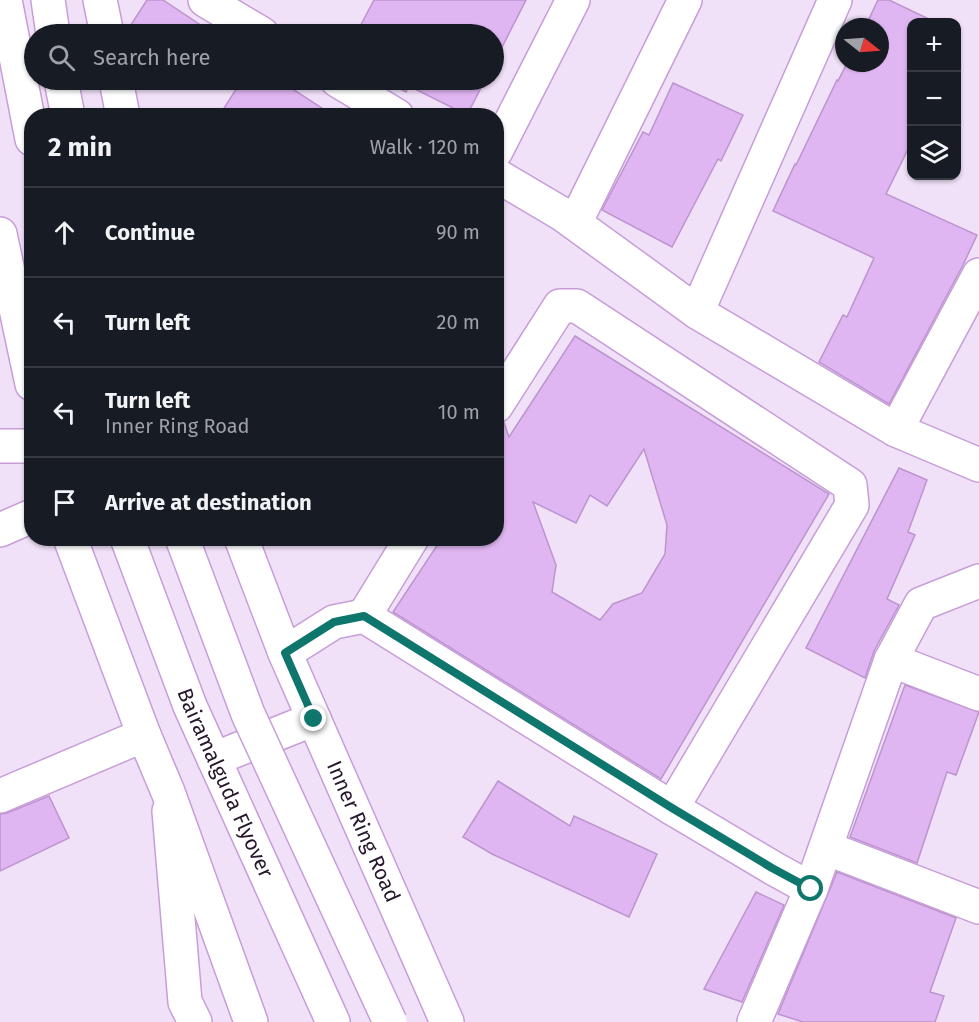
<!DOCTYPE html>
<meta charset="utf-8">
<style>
body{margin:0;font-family:"Fira Sans",sans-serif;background:#242831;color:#f1f3f6}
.controls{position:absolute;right:18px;top:18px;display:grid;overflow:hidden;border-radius:12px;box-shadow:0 2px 4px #0004}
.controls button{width:54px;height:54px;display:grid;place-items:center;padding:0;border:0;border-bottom:2px solid #363941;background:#171b24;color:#f1f3f6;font:30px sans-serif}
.compass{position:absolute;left:835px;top:18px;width:54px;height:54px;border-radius:50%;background:#171b24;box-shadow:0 2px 4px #0004;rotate:107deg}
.stop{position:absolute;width:18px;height:18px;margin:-14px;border:4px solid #0f766e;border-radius:50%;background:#fff}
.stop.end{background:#0f766e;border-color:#fff;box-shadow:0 2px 6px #0008}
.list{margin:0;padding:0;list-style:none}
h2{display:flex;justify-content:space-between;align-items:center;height:78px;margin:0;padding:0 24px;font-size:26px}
h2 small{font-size:20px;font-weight:400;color:#9ea1a6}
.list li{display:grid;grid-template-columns:39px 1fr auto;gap:18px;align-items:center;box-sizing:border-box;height:90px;padding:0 24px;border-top:2px solid #363941}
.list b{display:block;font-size:22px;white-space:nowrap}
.list p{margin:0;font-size:20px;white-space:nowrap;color:#9ea1a6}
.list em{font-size:20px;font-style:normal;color:#9ea1a6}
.icon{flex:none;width:33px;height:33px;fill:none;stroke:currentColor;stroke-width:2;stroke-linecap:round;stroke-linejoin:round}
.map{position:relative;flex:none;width:979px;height:1022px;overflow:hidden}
.search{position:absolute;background:#171b24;box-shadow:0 2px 4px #0004;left:24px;top:24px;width:480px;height:66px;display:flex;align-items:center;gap:15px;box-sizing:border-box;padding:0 21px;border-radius:33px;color:#9ea1a6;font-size:22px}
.panel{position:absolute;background:#171b24;box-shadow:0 2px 4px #0004;left:24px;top:108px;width:480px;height:438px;border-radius:24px}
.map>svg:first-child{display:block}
.building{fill:#e0b6f2;stroke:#bc94ce;stroke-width:1.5;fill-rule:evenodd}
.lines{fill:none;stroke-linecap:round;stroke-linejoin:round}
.minor-casing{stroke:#c79ed8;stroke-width:36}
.major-casing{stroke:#c79ed8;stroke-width:36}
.highway-casing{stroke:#c79ed8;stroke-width:36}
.minor{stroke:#fff;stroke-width:33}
.major{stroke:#fff;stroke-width:33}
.highway{stroke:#fff;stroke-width:33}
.highway-bridge-casing{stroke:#c79ed8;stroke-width:36;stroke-linecap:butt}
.highway-bridge{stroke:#fff;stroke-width:33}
.route{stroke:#0f766e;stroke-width:8}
.labels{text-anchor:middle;stroke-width:4.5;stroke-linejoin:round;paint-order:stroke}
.street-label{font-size:21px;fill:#27172d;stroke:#f9f0fd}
</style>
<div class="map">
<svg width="979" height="1022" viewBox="0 0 979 1022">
<rect width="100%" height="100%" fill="#f0e0f8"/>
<g class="building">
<path d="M 147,0 L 163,0 L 214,34 L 125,34 Z"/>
<path d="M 374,0 L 526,0 L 494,63 L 494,34 L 356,34 Z"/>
<path d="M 878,0 L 889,0 L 935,22 L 912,22 L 912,141 L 886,194 L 977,235 L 963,265 L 889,404 L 819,362 L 843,315 L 847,317 L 874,258 L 773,211 L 795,164 L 796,165 L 837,80 L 838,81 L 847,63 L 880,63 L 880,27 L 865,27 Z"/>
<path d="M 242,80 L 279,80 L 334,116 L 219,116 Z"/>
<path d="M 382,80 L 485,80 L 467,115 L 409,86 L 406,92 Z"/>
<path d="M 673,83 L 743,115 L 721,161 L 718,159 L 672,247 L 602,210 L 643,132 L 649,135 Z"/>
<path d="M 575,336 L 829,494 L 661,779 L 393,612 L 442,538 L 496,538 L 496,425 L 504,423 L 509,437 ZM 644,449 L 667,525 L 665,554 L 642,593 L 613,604 L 600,620 L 552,592 L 556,565 L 533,502 L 576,523 L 590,495 L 607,506 Z"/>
<path d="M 899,468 L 927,480 L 908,532 L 915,535 L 887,599 L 899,605 L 874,651 L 865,678 L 806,648 Z"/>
<path d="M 905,685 L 979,712 L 956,775 L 947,772 L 917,863 L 850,837 Z"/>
<path d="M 498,781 L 570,826 L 574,816 L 657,854 L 629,917 L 492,854 L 463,837 Z"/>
<path d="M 49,796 L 69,838 L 0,871 L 0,814 L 7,813 Z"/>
<path d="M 837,872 L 956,918 L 930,992 L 944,996 L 935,1022 L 803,1022 L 778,1014 Z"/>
<path d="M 756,892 L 784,905 L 742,1002 L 704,989 Z"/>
</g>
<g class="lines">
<g class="minor-casing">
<g id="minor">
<path d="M 205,0 L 262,34"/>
<path d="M 835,0 L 697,312 L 896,430 L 979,465"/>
<path d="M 337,80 L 397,116"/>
<path d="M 496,151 L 573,0"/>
<path d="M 496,175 L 562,214 L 697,312"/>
<path d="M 575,223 L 685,0"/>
<path d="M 496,406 L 560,306 L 577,306 L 850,485 L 852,505 L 672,808"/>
<path d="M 896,430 L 979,275"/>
<path d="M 0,446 L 32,446"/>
<path d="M 0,530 L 32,516"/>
<path d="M 412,538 L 364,616 L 672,808 L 773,868 L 811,889"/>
<path d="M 285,653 L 334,622 L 364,616"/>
<path d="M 891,660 L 979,694"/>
<path d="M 0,796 L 144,735"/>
<path d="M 826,848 L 979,907"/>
<path d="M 754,1022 L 811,889 L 891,660 L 921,604 L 979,581"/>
</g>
</g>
<g class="major-casing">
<g id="major">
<path d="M 100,0 L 107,34"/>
<path d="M 116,80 L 123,116"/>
<path id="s1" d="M 241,538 L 285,653 L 447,1022"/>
<path d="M 169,811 L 185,1002 L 195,1022"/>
</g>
</g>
<g class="highway-casing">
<g id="highway">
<path d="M 5,0 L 32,139"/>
<path d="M 48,0 L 53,34"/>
<path d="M 61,80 L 68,116"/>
<path d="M 0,234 L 32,384"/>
<path d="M 70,538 L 144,735 L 168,792 L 251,1022"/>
<path id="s2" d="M 127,538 L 190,706 L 333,1022"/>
<path d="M 214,759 L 314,719"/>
</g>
</g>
<use href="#minor" class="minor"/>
<use href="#major" class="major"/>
<use href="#highway" class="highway"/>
<g class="highway-bridge-casing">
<path id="highway-bridge" d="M 182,538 L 248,714 L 390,1022"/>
</g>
<use href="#highway-bridge" class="highway-bridge"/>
</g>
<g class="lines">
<path class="route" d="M 314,719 L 285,653 L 334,622 L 364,616 L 672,808 L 772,868 L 811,889"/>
</g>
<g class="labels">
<g class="street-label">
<text dy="7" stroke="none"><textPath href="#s2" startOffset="264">Bairamalguda Flyover</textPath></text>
<text dy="7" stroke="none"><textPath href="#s1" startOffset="318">Inner Ring Road</textPath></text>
</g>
</g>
</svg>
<div class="controls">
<button>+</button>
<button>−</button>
<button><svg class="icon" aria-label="layers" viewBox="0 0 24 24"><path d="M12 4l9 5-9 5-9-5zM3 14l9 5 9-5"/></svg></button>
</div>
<svg class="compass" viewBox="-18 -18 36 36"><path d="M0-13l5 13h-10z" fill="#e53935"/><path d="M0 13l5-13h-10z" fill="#9ea1a6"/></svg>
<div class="stop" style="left:811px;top:889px"></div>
<div class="stop end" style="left:314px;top:719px"></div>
<div class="search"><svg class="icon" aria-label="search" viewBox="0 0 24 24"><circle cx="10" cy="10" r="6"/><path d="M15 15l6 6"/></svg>Search here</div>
<section class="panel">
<h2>2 min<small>Walk · 120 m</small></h2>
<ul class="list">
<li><svg class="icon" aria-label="ahead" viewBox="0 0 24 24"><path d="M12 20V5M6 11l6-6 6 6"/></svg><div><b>Continue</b></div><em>90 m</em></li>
<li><svg class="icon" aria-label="left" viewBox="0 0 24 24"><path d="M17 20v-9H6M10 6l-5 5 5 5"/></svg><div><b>Turn left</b></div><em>20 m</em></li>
<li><svg class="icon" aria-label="left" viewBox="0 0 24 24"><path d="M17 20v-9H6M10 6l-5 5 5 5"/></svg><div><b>Turn left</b><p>Inner Ring Road</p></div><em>10 m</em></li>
<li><svg class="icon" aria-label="arrive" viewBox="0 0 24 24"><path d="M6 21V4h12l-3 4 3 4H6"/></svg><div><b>Arrive at destination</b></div></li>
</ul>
</section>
</div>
